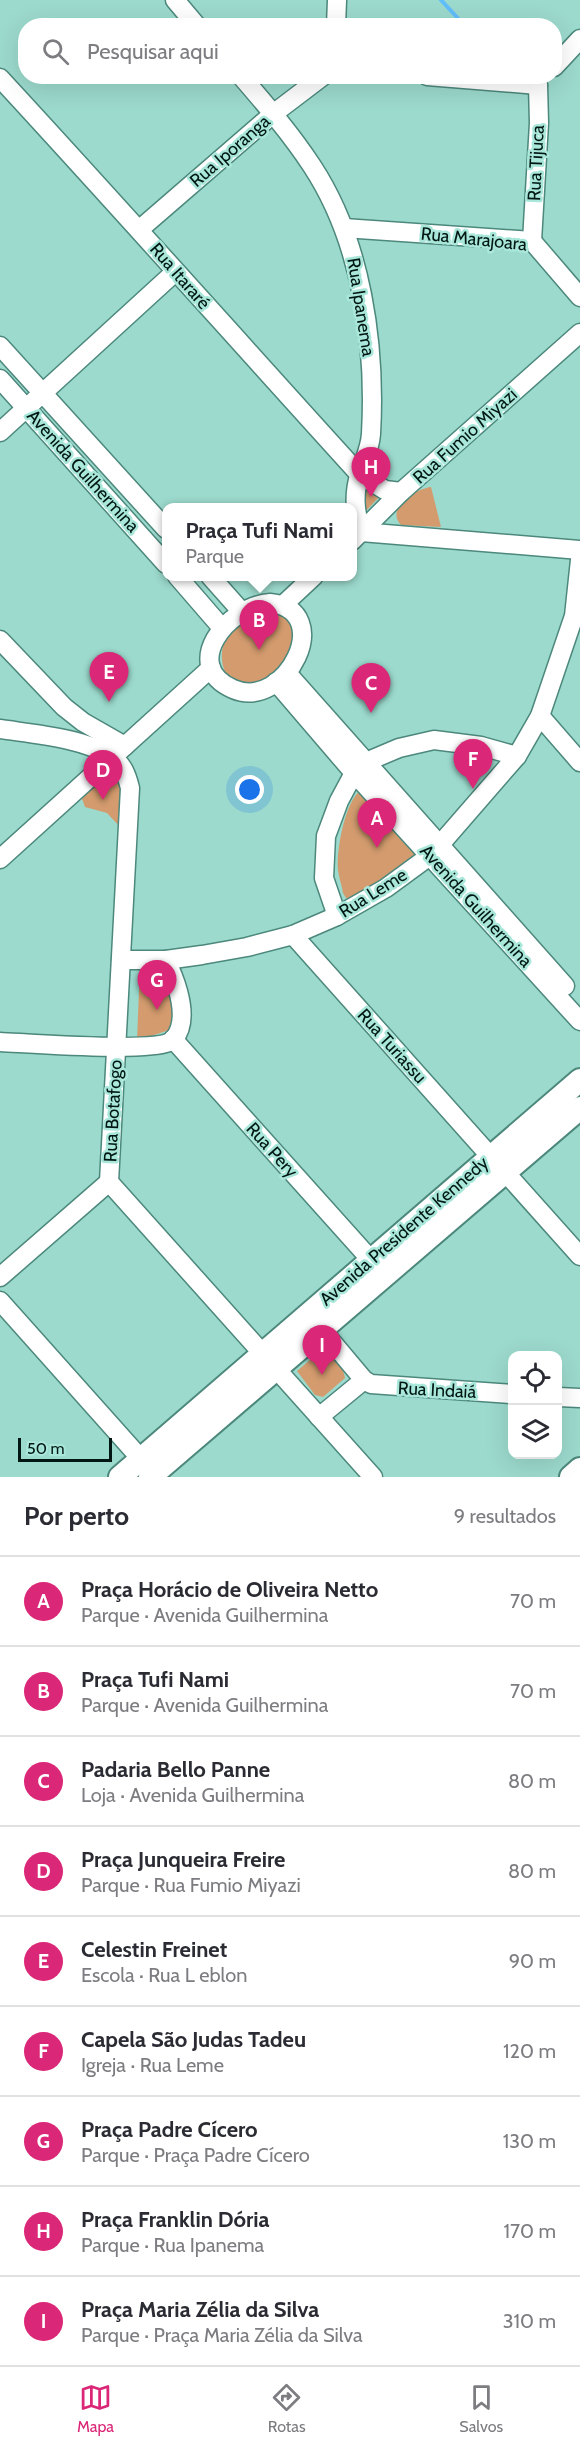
<!DOCTYPE html>
<html lang="pt">
<meta charset="utf-8">
<style>
body{margin:0;font-family:Cabin,sans-serif;background:#f7f7f7;color:#2b2b33}
.controls{position:absolute;right:18px;bottom:18px;display:grid;overflow:hidden;border-radius:12px;box-shadow:0 6px 24px #0002}
.controls button{width:54px;height:54px;display:grid;place-items:center;padding:0;border:0;border-bottom:2px solid #e1e1e2;background:#fff;color:#2b2b33;font:30px sans-serif}
.scale{position:absolute;left:18px;bottom:15px;width:94px;box-sizing:border-box;padding-left:6px;border:3px solid #001713;border-top:0;font-size:16px;line-height:21px;white-space:nowrap;color:#001713;-webkit-text-stroke:4px #a9e7da;paint-order:stroke}
.you{position:absolute;left:250px;top:790px;width:21px;height:21px;margin:-15px;border:4px solid #fff;border-radius:50%;background:#1a73e8;box-shadow:0 0 0 9px #1a73e833}
.badge{display:grid;place-items:center;width:39px;height:39px;border-radius:50%;background:#db2777;color:#fff;font-size:20px;font-weight:700}
.pin{position:absolute;translate:-50% -50px;filter:drop-shadow(0 2px 3px #0008)}
.pin::after{content:'';position:absolute;top:32px;width:21px;height:18px;background:inherit;clip-path:polygon(0 0,100% 0,50% 100%)}
.popup{position:absolute;left:162px;top:503px;width:195px;height:78px;box-sizing:border-box;display:grid;place-content:center;border-radius:12px;background:#fff;filter:drop-shadow(0 2px 4px #0005);font-size:20px;white-space:nowrap;color:#7c7c81}
.popup b{font-size:22px;color:#2b2b33}
.popup::after{content:'';position:absolute;left:50%;top:100%;margin-left:-12px;border:12px solid transparent;border-top-color:#fff}
.list{margin:0;padding:0;list-style:none}
h2{display:flex;justify-content:space-between;align-items:center;height:78px;margin:0;padding:0 24px;font-size:26px}
h2 small{font-size:20px;font-weight:400;color:#7c7c81}
.list li{display:grid;grid-template-columns:39px 1fr auto;gap:18px;align-items:center;box-sizing:border-box;height:90px;padding:0 24px;border-top:2px solid #e1e1e2}
.list b{display:block;font-size:22px;white-space:nowrap}
.list p{margin:0;font-size:20px;white-space:nowrap;color:#7c7c81}
.list em{font-size:20px;font-style:normal;color:#7c7c81}
.icon{flex:none;width:33px;height:33px;fill:none;stroke:currentColor;stroke-width:2;stroke-linecap:round;stroke-linejoin:round}
.map{position:relative;flex:none;width:580px;height:1477px;overflow:hidden}
.search{position:absolute;background:#fff;box-shadow:0 6px 24px #0002;left:18px;right:18px;top:18px;height:66px;display:flex;align-items:center;gap:15px;box-sizing:border-box;padding:0 21px;border-radius:24px;color:#7c7c81;font-size:22px}
.sheet{height:888px;background:#fff}
nav{display:flex;justify-content:space-around;align-items:center;box-sizing:border-box;height:84px;border-top:2px solid #e1e1e2;background:#fff;font-size:16px;color:#7c7c81}
nav a{display:grid;justify-items:center;gap:3px}
nav .on{color:#db2777}
.map>svg:first-child{display:block}
.green{fill:#d39b6e}
.lines{fill:none;stroke-linecap:round;stroke-linejoin:round}
.stream{stroke:#60befb;stroke-width:4}
.minor-casing{stroke:#4c887c;stroke-width:21}
.major-casing{stroke:#4c887c;stroke-width:26}
.minor{stroke:#fff;stroke-width:18}
.major{stroke:#fff;stroke-width:22}
.labels{text-anchor:middle;stroke-width:5;stroke-linejoin:round;paint-order:stroke}
.street-label{font-size:18px;fill:#001713;stroke:#a9e7da}
</style>
<div class="map">
<svg width="580" height="1477" viewBox="0 0 580 1477">
<rect width="100%" height="100%" fill="#9cdacd"/>
<g class="green">
<path d="M 360,482 L 381,495 L 364,513 Z"/>
<path d="M 431,487 L 441,527 L 401,525 C 385,508 415,489 431,487 Z"/>
<path d="M 274,612 L 298,623 L 295,653 L 262,687 L 229,681 C 208,642 236,617 274,612 Z"/>
<path d="M 103,773 L 111,773 L 121,777 L 121,828 L 107,813 L 85,807 L 80,793 Z"/>
<path d="M 361,790 L 421,853 L 353,900 L 346,898 L 343,893 C 342,886 339,878 338,870 C 336,851 345,801 361,790 Z"/>
<path d="M 158,962 C 171,985 183,1004 169,1030 L 137,1041 L 140,965 Z"/>
<path d="M 324,1348 L 343,1370 L 345,1378 L 323,1397 L 315,1395 L 297,1371 Z"/>
</g>
<g class="lines">
<path class="stream" d="M 441,0 L 465,26"/>
<g class="minor-casing">
<g id="minor">
<path d="M 175,0 L 197,26"/>
<path d="M 336,26 L 337,0"/>
<path d="M 554,67 L 580,39"/>
<path d="M 241,76 C 266,105 291,134 312,166 C 362,242 376,345 371,434 C 370,449 364,460 360,473 C 353,494 355,512 361,532 L 580,550"/>
<path d="M 427,76 L 538,85"/>
<path d="M 0,78 C 121,209 239,342 359,474 L 385,490 L 401,492"/>
<path d="M 344,228 L 532,241 L 580,297"/>
<path d="M 140,229 L 273,114 L 323,76"/>
<path d="M 532,241 L 539,123 L 538,85"/>
<path d="M 0,346 L 166,529"/>
<path d="M 0,379 L 166,564"/>
<path d="M 0,432 L 175,272"/>
<path d="M 352,541 L 401,492 L 580,333"/>
<path d="M 177,576 L 222,628"/>
<path d="M 210,576 L 241,611"/>
<path d="M 270,603 C 337,610 286,712 233,689 C 180,666 227,606 270,603 Z"/>
<path d="M 283,605 L 314,576"/>
<path d="M 0,640 L 64,707 L 83,722 L 125,746"/>
<path d="M 287,673 L 565,986"/>
<path d="M 276,682 L 354,773 L 580,1021"/>
<path d="M 540,716 L 580,762"/>
<path d="M 0,729 C 33,734 84,738 112,757 C 123,764 127,776 130,788 L 109,1182 L 373,1477"/>
<path d="M 0,859 L 211,668"/>
<path d="M 337,916 L 324,878 L 326,836 L 339,801 L 354,773 L 373,759 L 399,748 L 434,740 L 481,746 L 517,756"/>
<path d="M 293,935 L 491,1157"/>
<path d="M 121,960 L 166,960 L 202,955 L 247,947 L 293,935 L 337,916 L 386,888 L 431,855 L 517,756 L 540,716 L 574,616 L 580,560"/>
<path d="M 173,1039 L 371,1260"/>
<path d="M 0,1042 C 26,1043 161,1054 174,1039 C 191,1018 176,981 166,960"/>
<path d="M 505,1172 L 580,1256"/>
<path d="M 0,1277 L 109,1182"/>
<path d="M 0,1301 L 141,1459"/>
<path d="M 322,1330 L 364,1380 L 371,1384 L 512,1394"/>
<path d="M 558,1397 L 580,1398"/>
<path d="M 319,1417 L 364,1380"/>
</g>
</g>
<g class="major-casing">
<g id="major">
<path d="M 120,1477 L 580,1080"/>
<path d="M 150,1477 L 580,1108"/>
<path d="M 571,1477 L 580,1469"/>
</g>
</g>
<use href="#minor" class="minor"/>
<use href="#major" class="major"/>
</g>
<g class="labels">
<g class="street-label">
<text transform="translate(230 151) rotate(-41)" y="6">Rua Iporanga</text>
<text transform="translate(536 163) rotate(-87)" y="6">Rua Tijuca</text>
<text transform="translate(474 239) rotate(6)" y="6">Rua Marajoara</text>
<text transform="translate(180 276) rotate(49)" y="6">Rua Itararé</text>
<text transform="translate(361 307) rotate(81)" y="6">Rua Ipanema</text>
<text transform="translate(465 436) rotate(-42)" y="6">Rua Fumio Miyazi</text>
<text transform="translate(83 471) rotate(48)" y="6">Avenida Guilhermina</text>
<text transform="translate(373 893) rotate(-32)" y="6">Rua Leme</text>
<text transform="translate(476 906) rotate(48)" y="6">Avenida Guilhermina</text>
<text transform="translate(392 1046) rotate(48)" y="6">Rua Turiassu</text>
<text transform="translate(113 1111) rotate(-87)" y="6">Rua Botafogo</text>
<text transform="translate(272 1150) rotate(48)" y="6">Rua Pery</text>
<text transform="translate(404 1231) rotate(-41)" y="6">Avenida Presidente Kennedy</text>
<text transform="translate(437 1390) rotate(3)" y="6">Rua Indaiá</text>
</g>
</g>
</svg>
<div class="controls">
<button><svg class="icon" aria-label="locate" viewBox="0 0 24 24"><circle cx="12" cy="12" r="6"/><path d="M12 2v4M12 18v4M2 12h4M18 12h4"/></svg></button>
<button><svg class="icon" aria-label="layers" viewBox="0 0 24 24"><path d="M12 4l9 5-9 5-9-5zM3 14l9 5 9-5"/></svg></button>
</div>
<div class="scale">50 m</div>
<div class="you"></div>
<div class="pin badge" style="left:377px;top:848px">A</div>
<div class="pin badge" style="left:259px;top:650px">B</div>
<div class="popup"><b>Praça Tufi Nami</b>Parque</div>
<div class="pin badge" style="left:371px;top:713px">C</div>
<div class="pin badge" style="left:103px;top:800px">D</div>
<div class="pin badge" style="left:109px;top:702px">E</div>
<div class="pin badge" style="left:473px;top:789px">F</div>
<div class="pin badge" style="left:157px;top:1010px">G</div>
<div class="pin badge" style="left:371px;top:497px">H</div>
<div class="pin badge" style="left:322px;top:1375px">I</div>
<div class="search"><svg class="icon" aria-label="search" viewBox="0 0 24 24"><circle cx="10" cy="10" r="6"/><path d="M15 15l6 6"/></svg>Pesquisar aqui</div>
</div>
<section class="sheet">
<h2>Por perto<small>9 resultados</small></h2>
<ul class="list">
<li><span class="badge">A</span><div><b>Praça Horácio de Oliveira Netto</b><p>Parque · Avenida Guilhermina</p></div><em>70 m</em></li>
<li><span class="badge">B</span><div><b>Praça Tufi Nami</b><p>Parque · Avenida Guilhermina</p></div><em>70 m</em></li>
<li><span class="badge">C</span><div><b>Padaria Bello Panne</b><p>Loja · Avenida Guilhermina</p></div><em>80 m</em></li>
<li><span class="badge">D</span><div><b>Praça Junqueira Freire</b><p>Parque · Rua Fumio Miyazi</p></div><em>80 m</em></li>
<li><span class="badge">E</span><div><b>Celestin Freinet</b><p>Escola · Rua L eblon</p></div><em>90 m</em></li>
<li><span class="badge">F</span><div><b>Capela São Judas Tadeu</b><p>Igreja · Rua Leme</p></div><em>120 m</em></li>
<li><span class="badge">G</span><div><b>Praça Padre Cícero</b><p>Parque · Praça Padre Cícero</p></div><em>130 m</em></li>
<li><span class="badge">H</span><div><b>Praça Franklin Dória</b><p>Parque · Rua Ipanema</p></div><em>170 m</em></li>
<li><span class="badge">I</span><div><b>Praça Maria Zélia da Silva</b><p>Parque · Praça Maria Zélia da Silva</p></div><em>310 m</em></li>
</ul>
</section>
<nav>
<a class="on"><svg class="icon" aria-label="map" viewBox="0 0 24 24"><path d="M3 6l6-2 6 2 6-2v14l-6 2-6-2-6 2zM9 4v14M15 6v14"/></svg>Mapa</a>
<a><svg class="icon" aria-label="directions" viewBox="0 0 24 24"><path d="M12 3l9 9-9 9-9-9zM9 14v-3h6M13 9l2 2-2 2"/></svg>Rotas</a>
<a><svg class="icon" aria-label="saved" viewBox="0 0 24 24"><path d="M7 4h10v16l-5-4-5 4z"/></svg>Salvos</a>
</nav>
